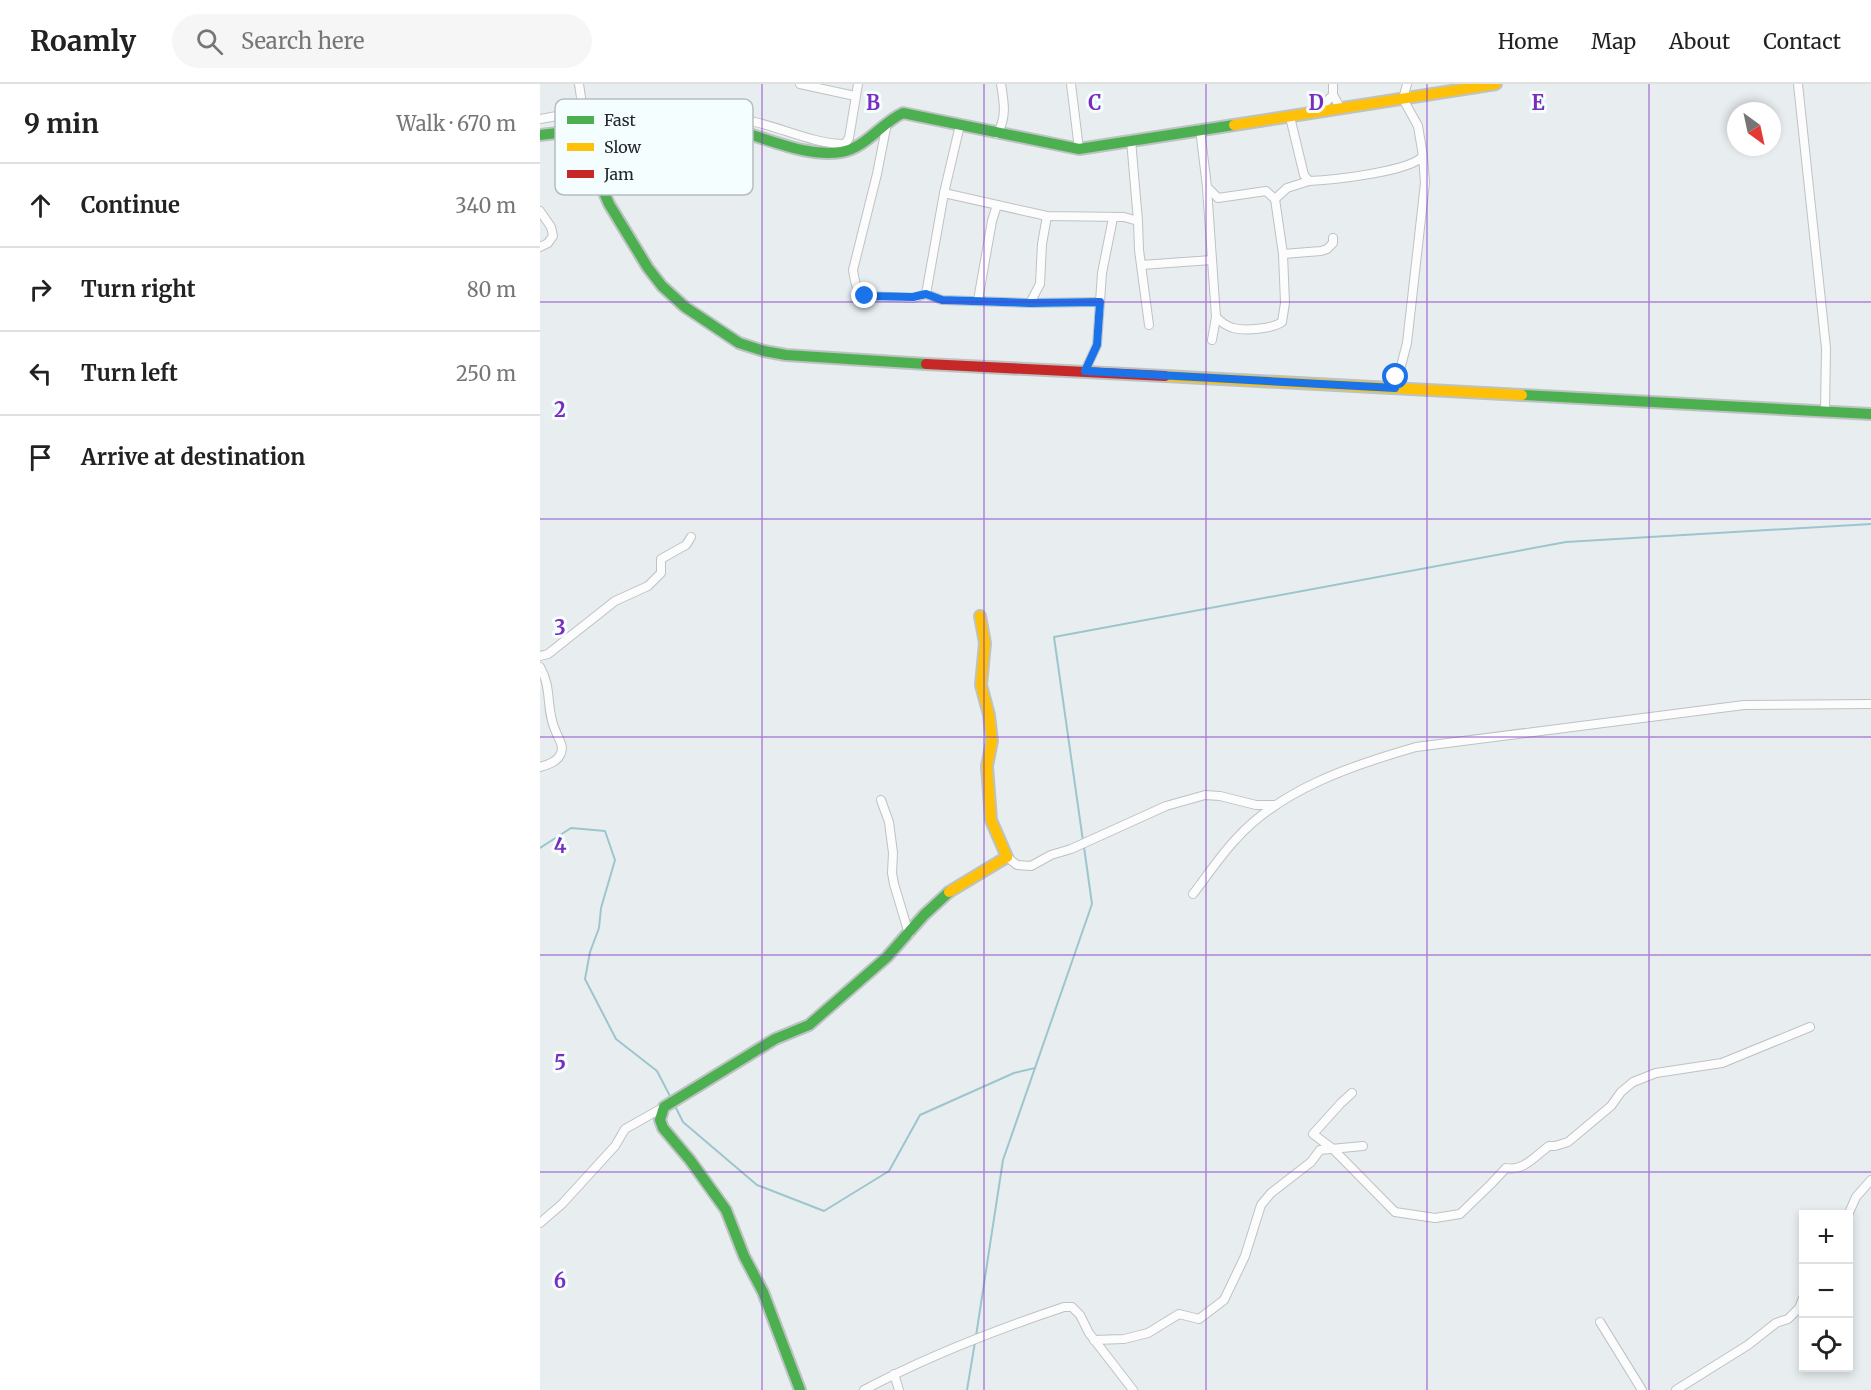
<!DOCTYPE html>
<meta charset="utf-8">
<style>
body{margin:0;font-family:Merriweather,serif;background:#f6f6f6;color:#222}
.controls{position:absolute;right:18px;bottom:18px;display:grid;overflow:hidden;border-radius:0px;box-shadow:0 3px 9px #0003}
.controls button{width:54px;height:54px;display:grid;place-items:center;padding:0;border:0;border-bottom:2px solid #e0e0e0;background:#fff;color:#222;font:30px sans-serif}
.compass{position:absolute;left:1187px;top:18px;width:54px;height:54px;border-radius:50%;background:#fff;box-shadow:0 3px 9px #0003;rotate:147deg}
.stop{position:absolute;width:18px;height:18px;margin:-14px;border:4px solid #1a73e8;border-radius:50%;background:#fff}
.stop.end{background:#1a73e8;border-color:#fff;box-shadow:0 2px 6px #0008}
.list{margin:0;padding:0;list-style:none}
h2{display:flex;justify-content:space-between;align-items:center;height:78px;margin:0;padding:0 24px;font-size:26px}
h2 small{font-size:20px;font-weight:400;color:#767676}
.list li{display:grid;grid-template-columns:39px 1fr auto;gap:18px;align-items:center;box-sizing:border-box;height:84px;padding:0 24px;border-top:2px solid #e0e0e0}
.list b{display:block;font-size:22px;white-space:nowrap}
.list em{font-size:20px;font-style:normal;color:#767676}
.icon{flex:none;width:33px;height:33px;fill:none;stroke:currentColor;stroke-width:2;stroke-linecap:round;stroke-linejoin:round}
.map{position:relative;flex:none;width:1331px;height:1306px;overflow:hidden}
header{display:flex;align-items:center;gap:36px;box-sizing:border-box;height:84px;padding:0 30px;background:#fff;border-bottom:2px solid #e0e0e0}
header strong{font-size:28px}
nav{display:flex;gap:33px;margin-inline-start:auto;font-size:21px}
.search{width:420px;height:54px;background:#f6f6f6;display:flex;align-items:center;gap:15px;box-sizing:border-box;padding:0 21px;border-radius:33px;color:#767676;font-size:22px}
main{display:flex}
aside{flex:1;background:#fff}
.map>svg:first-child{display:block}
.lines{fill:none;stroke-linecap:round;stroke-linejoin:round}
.stream{stroke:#9dc5ce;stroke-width:2}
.street-casing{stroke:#bdc2c3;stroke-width:10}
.fast-casing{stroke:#bdc2c3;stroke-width:14}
.slow-casing{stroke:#bdc2c3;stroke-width:14}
.jam-casing{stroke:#bdc2c3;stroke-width:14}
.street{stroke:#fcfcfd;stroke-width:8}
.fast{stroke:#4caf50;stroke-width:10}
.slow{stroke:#ffc107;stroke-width:10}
.jam{stroke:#c62828;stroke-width:10}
.route{stroke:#1a73e8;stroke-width:8}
.grid{fill:none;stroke:#7b2cbf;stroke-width:1.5;stroke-opacity:0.55}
.key{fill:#f4fdff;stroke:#b5bdbe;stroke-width:1.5}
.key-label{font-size:16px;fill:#232728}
.grid-label{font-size:20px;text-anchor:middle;font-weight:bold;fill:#7b2cbf;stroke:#f4fdff;stroke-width:6;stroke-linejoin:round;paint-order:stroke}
</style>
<header>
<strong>Roamly</strong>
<div class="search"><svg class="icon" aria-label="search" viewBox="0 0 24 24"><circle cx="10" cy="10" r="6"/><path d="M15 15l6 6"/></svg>Search here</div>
<nav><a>Home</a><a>Map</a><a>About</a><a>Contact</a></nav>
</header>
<main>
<aside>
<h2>9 min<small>Walk · 670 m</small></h2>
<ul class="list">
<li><svg class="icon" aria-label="ahead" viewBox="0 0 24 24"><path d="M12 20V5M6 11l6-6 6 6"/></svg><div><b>Continue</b></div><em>340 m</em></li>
<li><svg class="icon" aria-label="right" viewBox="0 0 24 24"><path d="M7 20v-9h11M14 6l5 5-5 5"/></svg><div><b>Turn right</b></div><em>80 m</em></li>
<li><svg class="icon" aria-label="left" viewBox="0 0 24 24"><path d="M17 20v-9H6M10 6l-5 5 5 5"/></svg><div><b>Turn left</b></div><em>250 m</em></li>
<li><svg class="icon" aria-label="arrive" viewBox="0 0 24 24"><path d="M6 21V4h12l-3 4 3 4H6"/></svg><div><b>Arrive at destination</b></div></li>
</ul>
</aside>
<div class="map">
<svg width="1331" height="1306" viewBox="0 0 1331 1306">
<rect width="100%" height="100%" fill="#e8eef0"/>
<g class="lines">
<g class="stream">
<path d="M 543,757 L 514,553 L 1026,458 L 1331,440"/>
<path d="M 0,764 L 31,744 L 65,747 L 75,776 L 61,824 L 59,844 L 50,868 L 45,895 L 76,955 L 117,987 L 131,1014"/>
<path d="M 135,1022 L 143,1038 L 217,1101 L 284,1127 L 349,1087 L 380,1031 L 474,989 L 495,984"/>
<path d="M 436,1252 L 463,1076 L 552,820 L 544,763"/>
<path d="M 427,1306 L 435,1258"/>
</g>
<g class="street-casing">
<g id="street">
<path d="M 39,0 L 43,27"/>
<path d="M 260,0 L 315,12"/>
<path d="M 531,0 L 539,65"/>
<path d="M 793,0 L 793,11 L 801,25"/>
<path d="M 1258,0 L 1286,264 L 1285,327"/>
<path d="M 775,29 L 793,11"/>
<path d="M 750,33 L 764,91 L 769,97 C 791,96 870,88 883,72"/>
<path d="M 0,35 C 29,30 58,23 87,22 C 131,20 176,29 219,39 C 247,46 276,60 305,60 L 309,54 L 318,0"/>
<path d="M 347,39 L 337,90 L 313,186 C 315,196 315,206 325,212 L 373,214 L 386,210"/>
<path d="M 420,41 L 404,109 L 386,210 L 402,216 L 490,219 L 560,218"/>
<path d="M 660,45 L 667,103 L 678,114 L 726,107 L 735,115 L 743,170 L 745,219 L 742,238 C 732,245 705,247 693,244 C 686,242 681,238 676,233"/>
<path d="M 457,50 C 467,34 464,18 461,0"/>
<path d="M 591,56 L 598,137 L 599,166 L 609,241"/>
<path d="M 667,104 L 676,233 L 672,256"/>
<path d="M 404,109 L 507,132 L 584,133 L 598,137"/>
<path d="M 735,115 L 747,104 L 769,97"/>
<path d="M 0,127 L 11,143 L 13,152 L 8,159 L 0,163"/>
<path d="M 743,170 L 781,167 L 787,165 L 793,159 L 793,154"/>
<path d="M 601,181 L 672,176"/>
<path d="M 438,216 L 452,137 L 457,121"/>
<path d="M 490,219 L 500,200 L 502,160 L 507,132"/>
<path d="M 545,287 L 557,261 L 562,189 L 573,134"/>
<path d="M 855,305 L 867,259 L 885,99 L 883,72 L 878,42 L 863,15 L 867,0"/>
<path d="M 0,572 L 8,570 L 75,517 L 108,502 L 121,489 L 121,475 L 146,461 L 151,453"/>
<path d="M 0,583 C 13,606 5,625 16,648 C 19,656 25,663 20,671 C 17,678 7,681 0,683"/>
<path d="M 341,716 L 349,738 L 353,769 L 352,789 L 354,800 L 369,850"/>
<path d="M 467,773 L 477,781 L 491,782 L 511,771 L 531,765 L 626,722 L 665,711 L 680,712 L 716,721 L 735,721"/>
<path d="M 653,810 C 667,792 680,772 696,755 C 741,705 813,681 876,663 L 1204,621 L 1331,620"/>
<path d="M 812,1009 L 801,1019 L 773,1050 L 793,1065 L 855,1128 L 895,1134 L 920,1130 L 951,1100 L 966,1084 C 983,1088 996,1071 1009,1062 L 1015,1062 L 1028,1058 L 1071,1022 L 1081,1008 L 1093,998 L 1116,989 L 1182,979 L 1270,943"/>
<path d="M 1308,1131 L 1316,1113 L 1331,1096"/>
<path d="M 0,1139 L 22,1120 L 75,1062 L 85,1045 L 124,1023"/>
<path d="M 1060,1238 L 1102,1306"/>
<path d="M 554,1256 L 584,1255 L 608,1249 L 639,1230 L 659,1235 L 684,1216 L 705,1172 L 721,1121 L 731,1109 L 771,1078 L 780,1066 L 823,1062"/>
<path d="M 354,1290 L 359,1306"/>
<path d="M 324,1306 C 388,1272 455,1246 524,1223 L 532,1223 L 540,1231 L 549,1249 L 593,1306"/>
<path d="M 1136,1306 L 1208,1261 L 1236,1239 L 1248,1235 L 1259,1224 L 1264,1212"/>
</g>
</g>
<g class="fast-casing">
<g id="fast">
<path d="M 43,46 C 96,31 150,34 202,48 C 234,57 268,73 301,68 C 326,64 341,39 363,29 L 539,65 L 694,41"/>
<path d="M 0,51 L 43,46 L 49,48 L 53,53 L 63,106 L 69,120 L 108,184 L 122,202 L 145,223 L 199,259 L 224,267 L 246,271 L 386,280"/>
<path d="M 982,311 L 1331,330"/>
<path d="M 260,1306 L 223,1208 L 204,1172 L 186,1126 L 150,1076 L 123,1044 L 120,1036 L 124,1023 L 235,955 L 269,941 L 347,873 L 384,831 L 409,808"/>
</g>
</g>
<g class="slow-casing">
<g id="slow">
<path d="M 694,41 L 956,0"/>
<path d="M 625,292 L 982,311"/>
<path d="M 409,808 L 467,773 L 451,736 L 447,682 L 452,657 L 449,631 L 441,601 L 445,559 L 440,532"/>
</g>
</g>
<g class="jam-casing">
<path id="jam" d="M 386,280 L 625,292"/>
</g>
<use href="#street" class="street"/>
<use href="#fast" class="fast"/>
<use href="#slow" class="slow"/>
<use href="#jam" class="jam"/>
</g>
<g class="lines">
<path class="route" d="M 325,212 L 373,213 L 386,210 L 402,216 L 490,219 L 560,218 L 557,261 L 545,287 L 855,304 L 856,293"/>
</g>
<path class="grid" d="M 222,0 L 222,1306M 444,0 L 444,1306M 666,0 L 666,1306M 887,0 L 887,1306M 1109,0 L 1109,1306M 0,218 L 1331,218M 0,435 L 1331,435M 0,653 L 1331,653M 0,871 L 1331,871M 0,1088 L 1331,1088"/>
<rect x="15" y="15" width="198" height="96" rx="9" class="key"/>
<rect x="27" y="32" width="27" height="8" fill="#4caf50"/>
<rect x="27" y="59" width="27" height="8" fill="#ffc107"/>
<rect x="27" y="86" width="27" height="8" fill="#c62828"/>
<g class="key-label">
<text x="64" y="42">Fast</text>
<text x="64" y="69">Slow</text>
<text x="64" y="96">Jam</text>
</g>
<g class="grid-label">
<text x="333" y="26">B</text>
<text x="555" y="26">C</text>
<text x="776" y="26">D</text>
<text x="998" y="26">E</text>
<text x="20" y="333">2</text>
<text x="20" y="551">3</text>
<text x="20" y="769">4</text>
<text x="20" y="986">5</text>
<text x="20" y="1204">6</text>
</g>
</svg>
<div class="controls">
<button>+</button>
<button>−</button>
<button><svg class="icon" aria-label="locate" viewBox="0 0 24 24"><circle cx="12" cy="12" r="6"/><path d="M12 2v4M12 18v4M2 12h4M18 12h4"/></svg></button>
</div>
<svg class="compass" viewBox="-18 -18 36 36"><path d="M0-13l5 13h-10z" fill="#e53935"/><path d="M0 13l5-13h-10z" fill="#767676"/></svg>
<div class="stop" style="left:856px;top:293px"></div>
<div class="stop end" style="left:325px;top:212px"></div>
</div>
</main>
